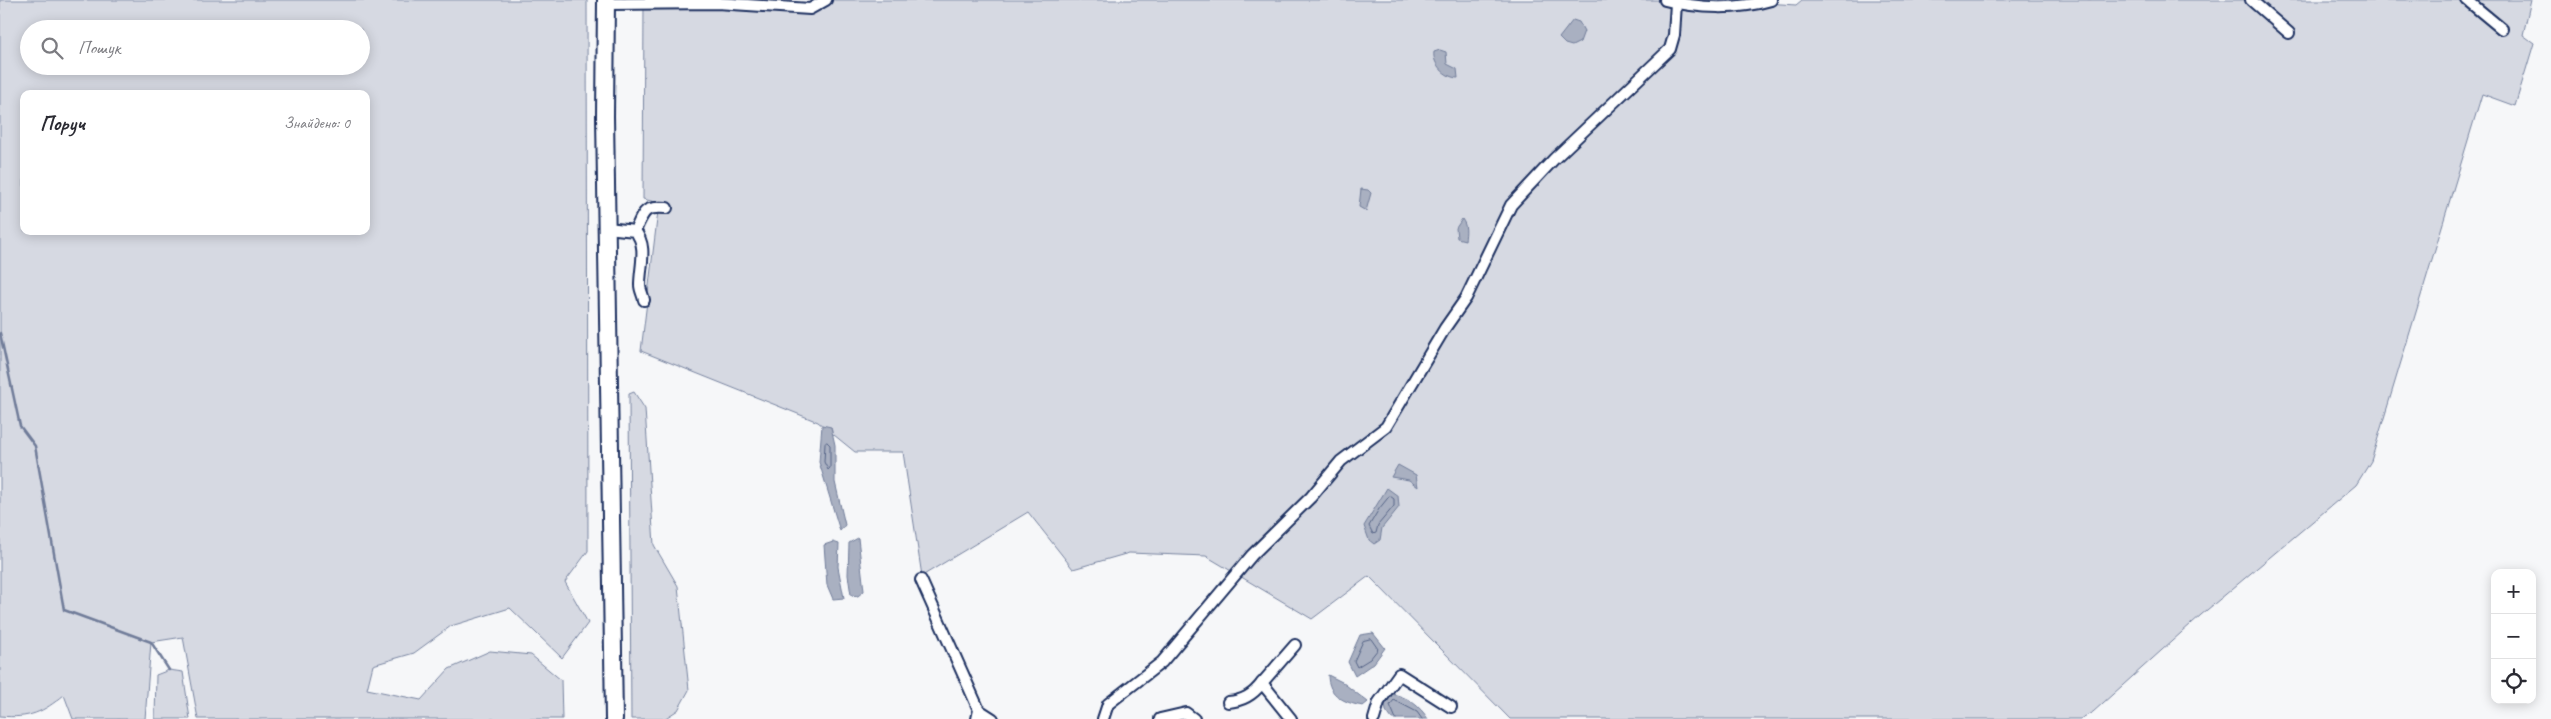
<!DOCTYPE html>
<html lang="uk">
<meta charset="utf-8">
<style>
body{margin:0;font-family:Caveat,sans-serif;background:#f7f7f7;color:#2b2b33}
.controls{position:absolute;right:15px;bottom:15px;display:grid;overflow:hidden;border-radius:10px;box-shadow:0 2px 12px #0003}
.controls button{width:45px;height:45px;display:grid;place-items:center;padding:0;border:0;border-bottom:1px solid #e1e1e2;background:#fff;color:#2b2b33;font:25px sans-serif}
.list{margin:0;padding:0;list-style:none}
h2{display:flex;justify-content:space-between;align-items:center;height:65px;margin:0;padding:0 20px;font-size:21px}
h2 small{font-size:16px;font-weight:400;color:#7c7c81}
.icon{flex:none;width:28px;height:28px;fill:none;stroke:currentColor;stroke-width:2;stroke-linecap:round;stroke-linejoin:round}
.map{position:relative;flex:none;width:2551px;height:719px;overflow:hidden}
.search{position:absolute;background:#fff;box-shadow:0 2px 12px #0003;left:20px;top:20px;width:350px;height:55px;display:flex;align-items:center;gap:12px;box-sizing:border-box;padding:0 18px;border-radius:28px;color:#7c7c81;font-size:19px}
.panel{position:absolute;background:#fff;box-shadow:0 2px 12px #0003;left:20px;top:90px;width:350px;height:145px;border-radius:10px}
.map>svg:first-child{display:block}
.green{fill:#d6d9e2;stroke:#7884a0;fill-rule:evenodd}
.water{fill:#a9b0c1;stroke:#707c99}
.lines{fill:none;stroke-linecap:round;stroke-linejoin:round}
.shore{stroke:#546386;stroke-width:1}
.stream{stroke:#707c99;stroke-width:2.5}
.minor-casing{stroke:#1b2f5e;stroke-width:14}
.trunk-casing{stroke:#1b2f5e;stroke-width:20}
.minor{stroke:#fff;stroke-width:10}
.trunk{stroke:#fff;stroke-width:16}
</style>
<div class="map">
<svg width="2551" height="719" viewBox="0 0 2551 719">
<rect width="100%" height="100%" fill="#f6f7f9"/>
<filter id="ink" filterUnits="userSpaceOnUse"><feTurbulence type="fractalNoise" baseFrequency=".02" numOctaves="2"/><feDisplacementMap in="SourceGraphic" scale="10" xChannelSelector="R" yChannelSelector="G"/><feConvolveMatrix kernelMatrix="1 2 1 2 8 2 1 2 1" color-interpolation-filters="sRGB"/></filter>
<g filter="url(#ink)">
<g class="green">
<path d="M 0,0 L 587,0 L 588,551 L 565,582 L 588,623 L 562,658 L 510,608 L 451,626 L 414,653 L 373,665 L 367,689 L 421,700 L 449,669 L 490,651 L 531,655 L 561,680 L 562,719 L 198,719 L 183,637 L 151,642 L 145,719 L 73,719 L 64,695 C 43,712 30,719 0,716 ZM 29,29 L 361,29 L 361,66 L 29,66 ZM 24,94 L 366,94 L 366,231 L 24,231 Z"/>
<path d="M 833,0 L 1721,0 L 1796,5 L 1802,0 L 2531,0 L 2523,35 L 2534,43 L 2515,106 L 2482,94 L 2371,461 L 2356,485 L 2201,615 L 2093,712 L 2080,719 L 1510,719 L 1369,576 L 1312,619 L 1206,556 L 1129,553 L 1073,569 L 1028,512 L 922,576 L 903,452 L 855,452 L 818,422 L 641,351 L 659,203 L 643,199 L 644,5 L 819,9 Z"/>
<path d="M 634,392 L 645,409 L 654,545 L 678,586 L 689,690 L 678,710 L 664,719 L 631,719 L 629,394 Z"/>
<path d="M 169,670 L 183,672 L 190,719 L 155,719 L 156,675 Z"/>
</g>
<g class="water">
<path d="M 1573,20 L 1579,22 L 1584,31 L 1580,42 L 1572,46 L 1565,44 L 1559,38 Z"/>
<path d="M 1440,50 L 1446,52 L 1447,64 L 1457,69 L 1458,78 C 1446,78 1432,64 1434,52 Z"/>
<path d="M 1361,189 L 1368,190 L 1371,193 L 1366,211 L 1359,207 Z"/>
<path d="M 1462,219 C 1467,226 1466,232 1465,240 L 1457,238 L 1456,228 Z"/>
<path d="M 822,425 L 831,427 L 835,445 L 835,482 L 845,525 L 840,531 L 819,462 Z"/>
<path d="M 1398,465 L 1416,475 L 1418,487 L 1409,480 L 1391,477 Z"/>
<path d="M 1387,488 L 1398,496 L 1399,507 L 1382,528 L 1380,540 L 1374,544 L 1369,540 L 1364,526 Z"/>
<path d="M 858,538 L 864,591 L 858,596 L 851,595 L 848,575 L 849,543 Z"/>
<path d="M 833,542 L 839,544 L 838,567 L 844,598 L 833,599 L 827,585 L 824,545 Z"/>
<path d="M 1373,633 L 1385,648 L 1374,663 L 1355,676 L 1348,662 L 1360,635 Z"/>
<path d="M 1328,675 L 1342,682 L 1368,702 L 1363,706 C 1345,703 1328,696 1328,675 Z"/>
<path d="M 1391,694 C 1407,696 1420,706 1428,719 L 1392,719 L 1386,711 L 1385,703 Z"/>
</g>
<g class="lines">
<g class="shore">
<path d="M 827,442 L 830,445 L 830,468 L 828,470 L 824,462 L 825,444 Z"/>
<path d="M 1390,496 L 1394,499 L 1394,506 L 1378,525 L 1376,533 L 1373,534 L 1369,526 L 1379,509 Z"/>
<path d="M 1371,639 L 1378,649 L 1370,659 L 1357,667 L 1354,661 L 1363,641 Z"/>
<path d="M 1396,719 L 1390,705 L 1394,700 L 1417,712 L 1422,719"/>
</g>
<path class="stream" d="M 0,333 L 20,426 L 35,446 L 64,610 L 151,642 L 169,670"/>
<g class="minor-casing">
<g id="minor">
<path d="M 1665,0 C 1699,9 1737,10 1771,0"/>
<path d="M 2251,0 L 2289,33"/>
<path d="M 2467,0 L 2502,29"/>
<path d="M 606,4 L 717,3 L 810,9 L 826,0"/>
<path d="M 607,228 L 635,231 C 644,211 644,206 667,208"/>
<path d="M 635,231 C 648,246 640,266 640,285 C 640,290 643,295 644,300"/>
<path d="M 921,580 L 979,710 L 977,719"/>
<path d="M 1228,702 C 1243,701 1253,695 1262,683"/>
<path d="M 979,710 L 993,719"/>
<path d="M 1103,719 L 1108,704 L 1162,662 L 1252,555 L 1311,497 L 1341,461 L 1386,427 L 1445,328 L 1466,298 L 1511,205 L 1554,159 L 1670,49 L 1674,35 L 1676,3"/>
<path d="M 1160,719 L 1186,713 L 1194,719"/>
<path d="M 1291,719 L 1262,683 L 1295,645"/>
<path d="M 1374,719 L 1379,702 L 1399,674 L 1451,707"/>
</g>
</g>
<g class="trunk-casing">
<path id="trunk" d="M 606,0 L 605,116 L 614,719"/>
</g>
<use href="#minor" class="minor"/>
<use href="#trunk" class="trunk"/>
</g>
</g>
</svg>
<div class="controls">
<button>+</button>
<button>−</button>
<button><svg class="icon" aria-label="locate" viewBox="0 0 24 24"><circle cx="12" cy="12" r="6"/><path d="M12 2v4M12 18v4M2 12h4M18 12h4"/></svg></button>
</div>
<div class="search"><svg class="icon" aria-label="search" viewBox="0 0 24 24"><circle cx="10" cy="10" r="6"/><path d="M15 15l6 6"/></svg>Пошук</div>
<section class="panel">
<h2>Поруч<small>Знайдено: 0</small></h2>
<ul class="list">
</ul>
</section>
</div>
